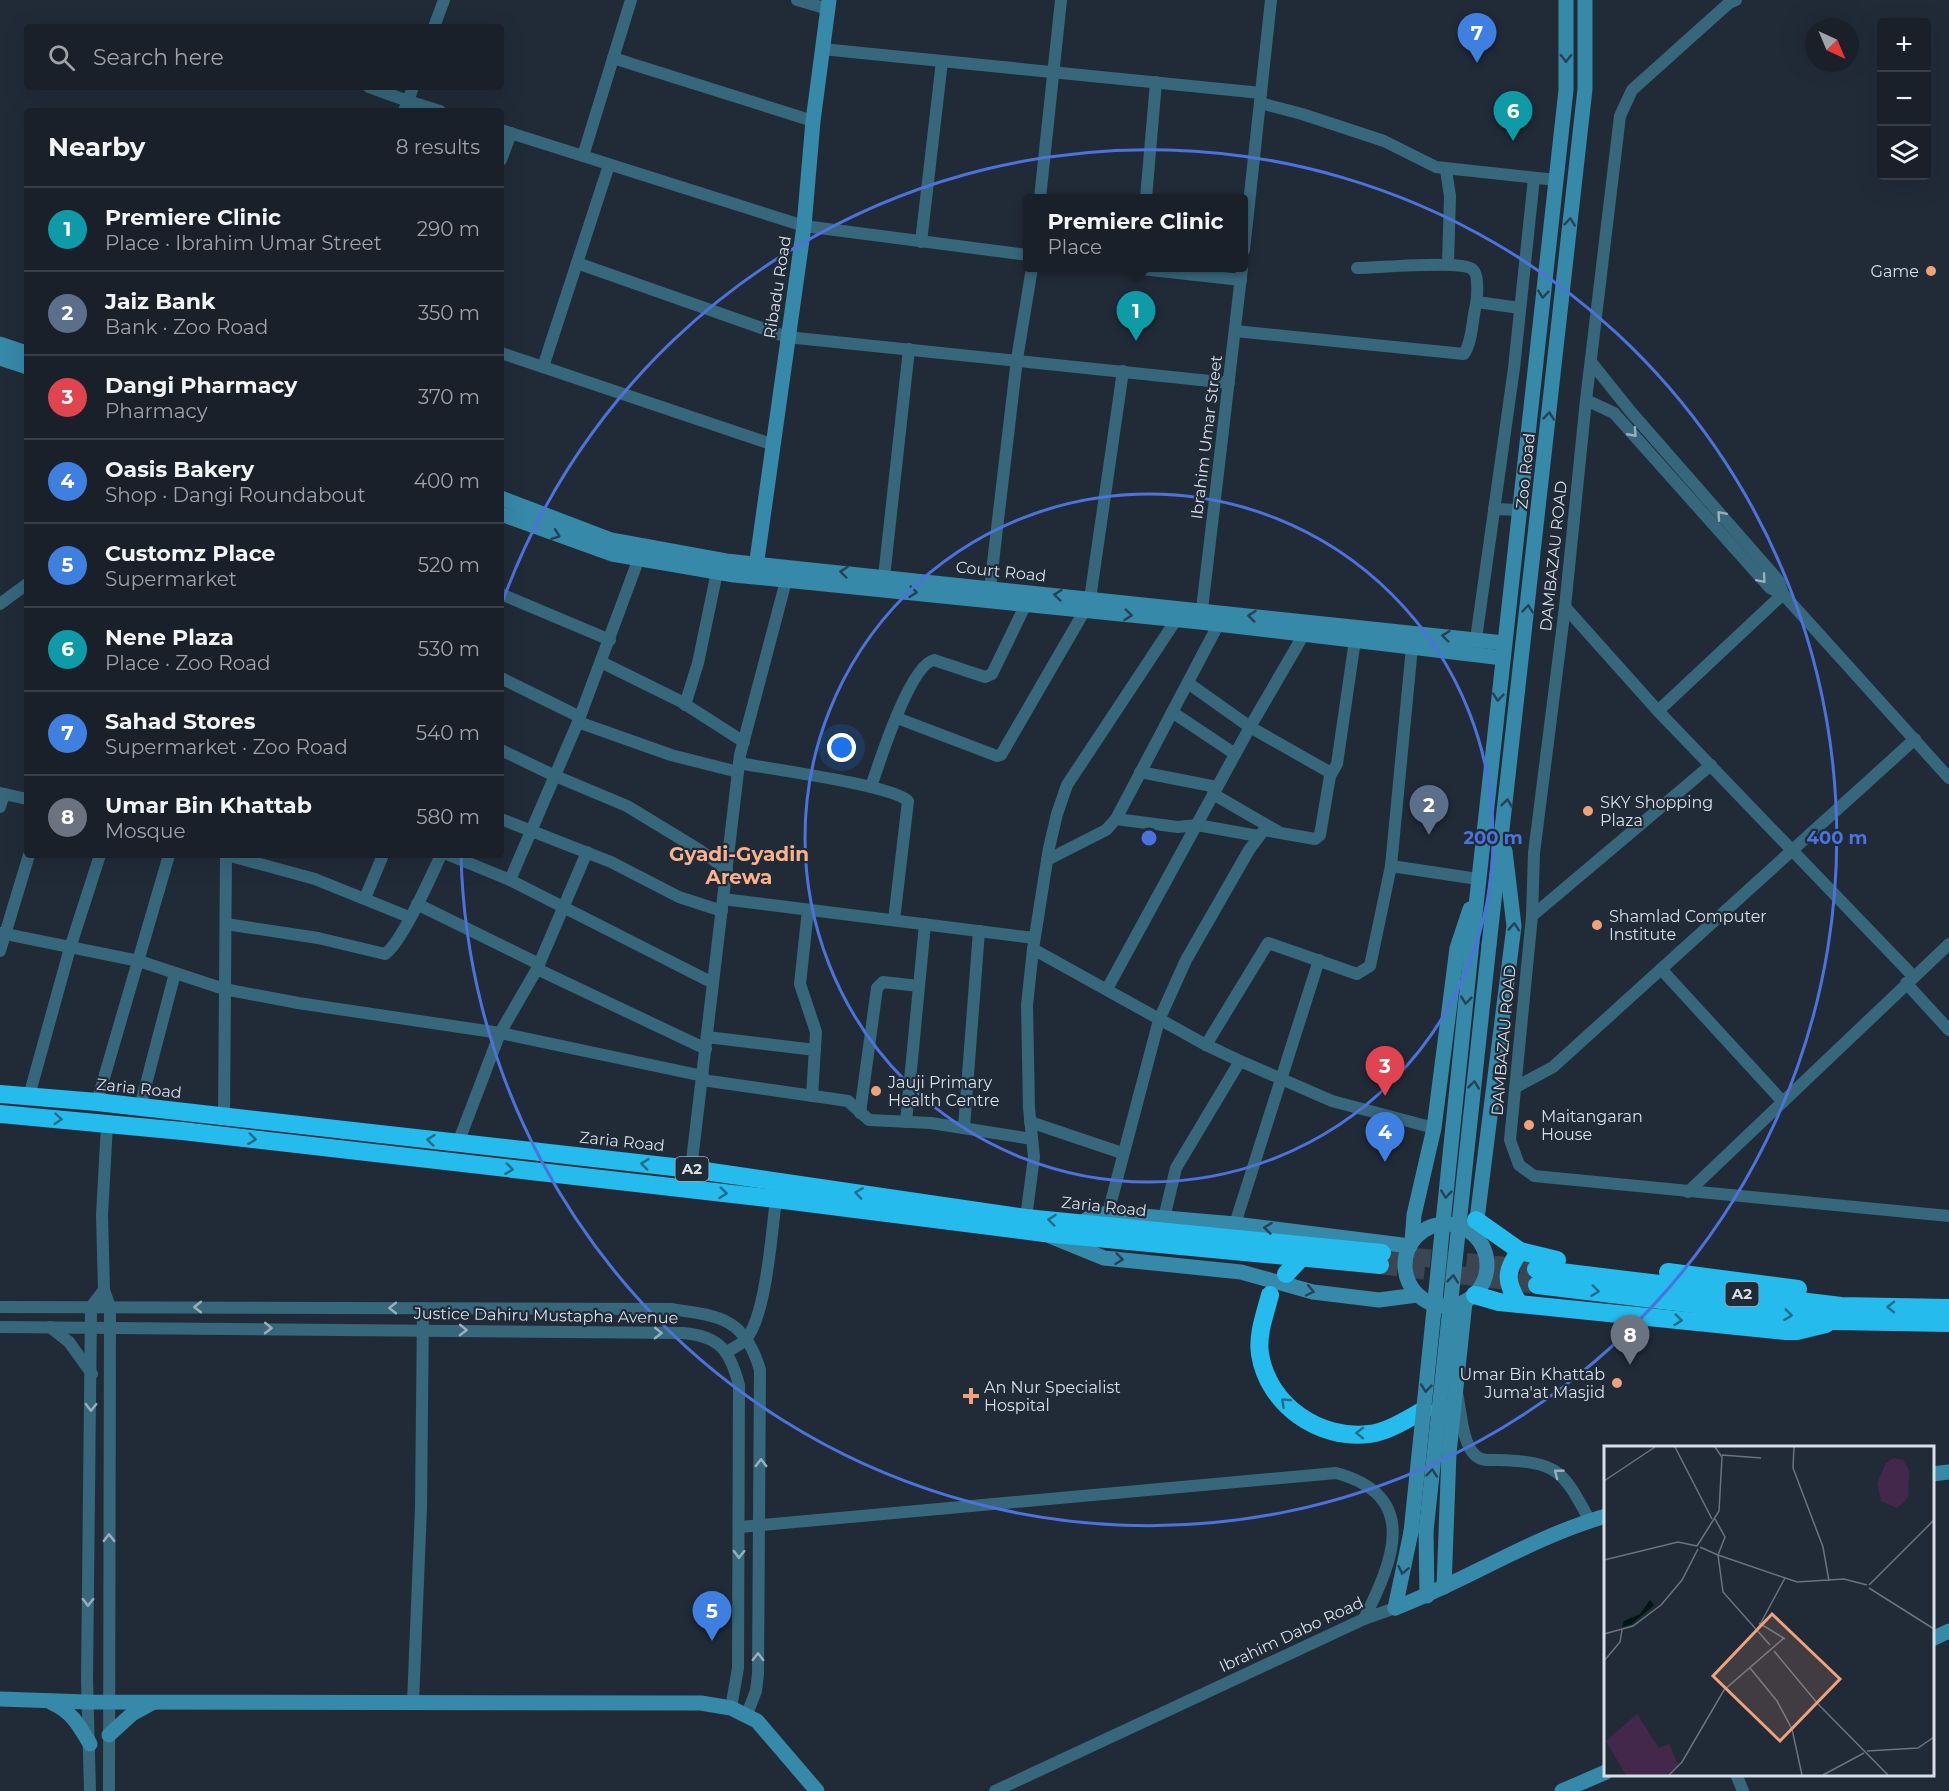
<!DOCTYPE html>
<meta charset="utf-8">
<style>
body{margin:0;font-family:Montserrat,sans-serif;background:#262d36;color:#f1f3f6}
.controls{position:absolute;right:18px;top:18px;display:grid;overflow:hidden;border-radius:6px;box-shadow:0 6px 24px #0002}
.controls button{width:54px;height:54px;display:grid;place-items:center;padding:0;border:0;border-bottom:2px solid #373e47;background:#19202a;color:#f1f3f6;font:30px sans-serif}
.compass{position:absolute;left:1805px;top:18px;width:54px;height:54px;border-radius:50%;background:#19202a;box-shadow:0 6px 24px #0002;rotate:136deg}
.you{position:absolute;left:842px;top:748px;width:21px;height:21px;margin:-15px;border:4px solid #fff;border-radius:50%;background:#1a73e8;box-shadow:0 0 0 9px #1a73e833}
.badge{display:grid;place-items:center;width:39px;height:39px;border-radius:50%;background:#ea580c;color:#fff;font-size:20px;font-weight:700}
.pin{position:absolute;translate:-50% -50px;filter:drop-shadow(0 2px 3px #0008)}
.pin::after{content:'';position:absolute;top:32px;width:21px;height:18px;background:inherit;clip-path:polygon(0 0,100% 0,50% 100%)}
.popup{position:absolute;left:1023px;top:194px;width:225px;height:78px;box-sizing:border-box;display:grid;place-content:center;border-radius:6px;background:#19202a;filter:drop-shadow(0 2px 4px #0005);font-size:20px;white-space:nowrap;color:#9fa3a8}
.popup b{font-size:22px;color:#f1f3f6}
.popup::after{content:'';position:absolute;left:50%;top:100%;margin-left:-12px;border:12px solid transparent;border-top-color:#19202a}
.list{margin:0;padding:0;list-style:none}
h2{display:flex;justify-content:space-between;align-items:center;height:78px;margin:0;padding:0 24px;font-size:26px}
h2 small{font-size:20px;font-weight:400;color:#9fa3a8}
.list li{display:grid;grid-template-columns:39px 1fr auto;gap:18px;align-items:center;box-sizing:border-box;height:84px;padding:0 24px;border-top:2px solid #373e47}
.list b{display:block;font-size:22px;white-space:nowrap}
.list p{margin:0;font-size:20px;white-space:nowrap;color:#9fa3a8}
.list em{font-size:20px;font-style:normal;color:#9fa3a8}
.icon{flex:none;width:33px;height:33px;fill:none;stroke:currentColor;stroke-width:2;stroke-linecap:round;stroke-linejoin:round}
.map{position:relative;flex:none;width:1949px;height:1791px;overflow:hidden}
.search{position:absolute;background:#19202a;box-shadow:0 6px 24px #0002;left:24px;top:24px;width:480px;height:66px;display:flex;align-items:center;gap:15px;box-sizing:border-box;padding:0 21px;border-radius:6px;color:#9fa3a8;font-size:22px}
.panel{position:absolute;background:#19202a;box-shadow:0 6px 24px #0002;left:24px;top:108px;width:480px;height:750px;border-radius:6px}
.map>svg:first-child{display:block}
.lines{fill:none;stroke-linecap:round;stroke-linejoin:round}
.highway-tunnel{stroke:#3c4652;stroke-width:18;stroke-dasharray:18 9;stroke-linecap:butt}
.street{stroke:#37677b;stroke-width:12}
.secondary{stroke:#3789a9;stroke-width:15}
.highway{stroke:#25bbec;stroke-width:18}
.secondary-bridge{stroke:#3789a9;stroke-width:15}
.oneway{stroke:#264254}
.oneway2{stroke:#98afbc}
.oneway3{stroke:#236c89}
.ring{fill:none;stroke:#4c72dc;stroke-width:3}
.poi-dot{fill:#f0a27a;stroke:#212b38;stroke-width:2}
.labels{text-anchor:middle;stroke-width:4.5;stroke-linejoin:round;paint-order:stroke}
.shield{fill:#212b38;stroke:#a1a9b3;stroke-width:1.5}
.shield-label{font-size:15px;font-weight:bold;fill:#d8dfe8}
.poi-label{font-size:16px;fill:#d8dfe8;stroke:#212b38;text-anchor:start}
.street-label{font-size:16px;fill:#d8dfe8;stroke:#212b38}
.quarter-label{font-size:20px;font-weight:bold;fill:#fbb28c;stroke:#212b38}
.inset-road{fill:none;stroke:#6a737e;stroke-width:1.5}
.view{fill:#f0a27a;fill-opacity:0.15;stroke:#f0a27a;stroke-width:3}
.inset-edge{fill:none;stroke:#d8dfe8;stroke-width:3}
.centre{fill:#4c72dc;stroke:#212b38;stroke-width:3}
.ring-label{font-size:18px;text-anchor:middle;font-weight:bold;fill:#4c72dc;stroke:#212b38;stroke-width:4.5;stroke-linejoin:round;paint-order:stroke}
</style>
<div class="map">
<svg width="1949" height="1791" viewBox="0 0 1949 1791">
<rect width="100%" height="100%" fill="#212b38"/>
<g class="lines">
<g class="highway-tunnel">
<path d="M 1386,1254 L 1536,1269"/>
<path d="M 1380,1265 L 1537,1285"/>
</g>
<g class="street">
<path d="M 797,0 L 828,9"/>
<path d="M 1736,0 L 1729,3 L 1632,90 L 1620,116 L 1586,400 L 1565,607 L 1534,853 L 1532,916 L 1510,1140 L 1519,1165 L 1534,1176 L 1949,1216"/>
<path d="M 434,27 L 444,0"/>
<path d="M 822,49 L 1261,93"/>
<path d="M 613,58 L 813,121"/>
<path d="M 369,87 L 408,101 L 404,111"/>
<path d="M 413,87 L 408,101 L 440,111"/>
<path d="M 1260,103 L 1302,114 L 1384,141 L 1436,167 L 1556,180"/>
<path d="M 501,130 L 804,226 L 1028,255"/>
<path d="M 583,156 L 631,0"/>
<path d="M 501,160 L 511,133"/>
<path d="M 1446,170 L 1450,196 L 1448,263"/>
<path d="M 1040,198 L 1061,0"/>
<path d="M 1146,198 L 1156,82"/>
<path d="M 921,242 L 942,61"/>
<path d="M 1244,250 L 1271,0"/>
<path d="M 577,263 L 787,337 L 1229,383"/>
<path d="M 1133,268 L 1241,280"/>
<path d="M 1477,302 L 1520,308"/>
<path d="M 1235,331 L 1464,354 C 1472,342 1472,323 1475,309 C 1477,301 1480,274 1472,269 C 1459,260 1378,268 1357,268"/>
<path d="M 501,353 L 543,367 L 609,165"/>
<path d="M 1591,362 L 1631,412 L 1779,581 L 1783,594 L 1949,778"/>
<path d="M 543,367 L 774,445"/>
<path d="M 1586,400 L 1614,413 L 1770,588 L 1783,594"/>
<path d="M 1494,509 L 1519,510"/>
<path d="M 884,577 L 909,349"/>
<path d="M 990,588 L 1017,359 L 1032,268"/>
<path d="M 501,594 L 610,640"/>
<path d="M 1090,599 L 1123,371"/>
<path d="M 0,604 L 27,584"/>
<path d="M 1565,607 L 1658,711 L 1913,976"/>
<path d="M 1201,618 L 1242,268"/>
<path d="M 1476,639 L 1514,368 L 1534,178"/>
<path d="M 601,662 L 680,701 L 744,742"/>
<path d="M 501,678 L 580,717"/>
<path d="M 1188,683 L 1250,727 L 1331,773"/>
<path d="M 685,705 L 698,663 L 717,572"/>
<path d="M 1658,711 L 1783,594"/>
<path d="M 1172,712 L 1235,754"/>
<path d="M 897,718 L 997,756 L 1001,755 L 1085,610"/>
<path d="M 578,722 L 671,755 L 738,772"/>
<path d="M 501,750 L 553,775 L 627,806 L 701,851 L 727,870"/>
<path d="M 739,763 C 770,769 891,785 908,801 L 894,920"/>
<path d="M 1140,772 L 1217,787"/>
<path d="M 871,787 C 879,763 910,665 934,660 L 985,677 L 992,674 L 1026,604"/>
<path d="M 0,793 L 27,799"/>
<path d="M 1213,794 L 1277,831"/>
<path d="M 0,807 L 4,794"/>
<path d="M 501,819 L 611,862 L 679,897 L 722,911"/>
<path d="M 1116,819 L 1178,827 L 1197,825 L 1258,836"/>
<path d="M 227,855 L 315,879 L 409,917"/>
<path d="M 449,855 L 510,880 L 713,983"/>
<path d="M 1047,860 L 1106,830 L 1116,819 L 1218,625"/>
<path d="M 1391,866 L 1478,879"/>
<path d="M 510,880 L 578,722 L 639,558"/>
<path d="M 365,898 L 383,855"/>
<path d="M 723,899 L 1034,938"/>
<path d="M 417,904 L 539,964"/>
<path d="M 808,910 L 800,984 L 816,1032 L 812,1096"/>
<path d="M 1532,916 L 1711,765"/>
<path d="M 226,924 L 318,938 L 385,954 C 402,943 431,876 441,855"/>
<path d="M 0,933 L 139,961 L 224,989 L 298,1003 L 500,1033 L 703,1076"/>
<path d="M 1033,949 L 1206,1045 L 1240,1061 L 1332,1101 L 1434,1128"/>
<path d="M 0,951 L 29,855"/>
<path d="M 537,969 L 706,1049"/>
<path d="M 1661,969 L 1783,1102"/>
<path d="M 1906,983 L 1949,1030"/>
<path d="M 1107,989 L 1250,727 L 1304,634"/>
<path d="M 707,1037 L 815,1050"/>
<path d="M 1206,1045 L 1268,943 L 1357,974 L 1370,966 L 1391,866 L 1412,647"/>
<path d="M 702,1080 L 848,1101 L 869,1120 L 931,1123 L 1032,1139"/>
<path d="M 1516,1087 L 1553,1067 L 1915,739"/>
<path d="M 29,1096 L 70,948 L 100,855"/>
<path d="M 97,1102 L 169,855"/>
<path d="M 140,1107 L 175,973"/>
<path d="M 860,1113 L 877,988 L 883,982 L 919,986"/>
<path d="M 224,1117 L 226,855"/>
<path d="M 906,1122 L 925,924"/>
<path d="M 1030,1122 L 1122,1153"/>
<path d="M 964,1127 L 979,931"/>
<path d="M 458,1143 L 500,1033 L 537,969 L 587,852"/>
<path d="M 691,1169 L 740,755 L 786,581"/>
<path d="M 1688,1192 L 1949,944"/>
<path d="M 1108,1213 L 1159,1020 L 1186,960 L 1249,850 L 1264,830 L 1315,839 L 1320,835 L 1330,776 L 1337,764 L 1355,640"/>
<path d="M 1026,1218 L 1034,1157 L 1029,1108 L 1027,1005 L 1033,949 L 1049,848 L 1057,814 L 1067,785 L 1176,620"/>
<path d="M 1164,1218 L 1176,1168 L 1240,1061"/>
<path d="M 1235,1224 L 1319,960"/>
<path d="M 104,1290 L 102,1215 L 107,1124"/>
<path d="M 0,1307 L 671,1309 C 720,1316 745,1318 760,1370 L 758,1674 L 756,1691 L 747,1714"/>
<path d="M 0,1327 L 683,1333 C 720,1336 730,1351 739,1385 L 738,1668 L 731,1708"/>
<path d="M 50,1327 L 69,1342 L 92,1374"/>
<path d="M 727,1352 C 733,1348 742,1344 746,1339 C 766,1317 772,1230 776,1199"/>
<path d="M 1457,1393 C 1461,1410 1462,1443 1475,1455 C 1481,1461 1489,1460 1497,1460 C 1558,1462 1562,1469 1590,1521"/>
<path d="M 740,1527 L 1336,1473 C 1421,1496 1393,1561 1364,1619"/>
<path d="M 413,1702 L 421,1508 L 423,1308"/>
<path d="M 1736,1774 L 1743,1791"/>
<path d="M 90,1791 L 87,1680 L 91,1307 L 104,1290 L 110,1307 L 109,1791"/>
<path d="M 995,1791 L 1364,1619 L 1395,1608"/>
</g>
<g class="secondary">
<path d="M 0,344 L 27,353"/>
<path d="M 0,358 L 27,367"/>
<path d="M 501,498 L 611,540 L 726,561 L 1504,643"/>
<path d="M 501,514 L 612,554 L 734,575 L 1200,622 L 1503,658"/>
<path d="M 755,574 L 804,226 L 813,121 L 829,0"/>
<path d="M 1472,942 L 1566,90 L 1566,0"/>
<path d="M 1489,945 L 1585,89 L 1585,0"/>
<path d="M 1082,1223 L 1092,1216 L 1108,1213 L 1235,1224 L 1410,1246"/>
<circle cx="1446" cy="1265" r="41"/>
<path d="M 1475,1235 L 1514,926 L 1505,851"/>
<path d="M 1050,1236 L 1104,1258 L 1241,1272 L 1313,1292 L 1379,1300 L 1417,1295"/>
<path d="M 1412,1242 L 1414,1215 L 1434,1128 L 1457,948 L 1470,909"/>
<path d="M 1932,1474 L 1949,1472"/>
<path d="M 1426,1531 L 1427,1596"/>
<path d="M 1444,1587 L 1449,1453 L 1465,1302"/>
<path d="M 1395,1608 C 1466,1581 1532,1537 1606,1516"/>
<path d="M 1395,1608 L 1411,1532"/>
<path d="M 1932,1639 L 1949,1631"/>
<path d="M 0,1699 L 87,1702 L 701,1703 L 731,1708 L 757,1721 L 817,1791"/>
<path d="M 52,1703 C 72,1712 79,1725 90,1744"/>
<path d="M 109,1735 L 132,1714 L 152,1703"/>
<path d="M 1562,1791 L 1606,1772"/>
</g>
<g class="highway">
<path d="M 0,1094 L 97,1102 L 691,1169 L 1026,1218 L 1382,1253"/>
<path d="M 0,1114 L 182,1131 L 776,1199 L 1044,1233 L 1380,1265"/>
<path d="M 1476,1220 L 1520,1251 L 1557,1260"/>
<path d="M 1536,1269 L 1841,1306 L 1949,1308"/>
<path d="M 1668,1272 L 1798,1289"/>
<path d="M 1286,1274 L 1302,1257"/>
<path d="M 1537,1285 L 1835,1321 L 1949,1323"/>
<path d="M 1270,1295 C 1265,1314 1257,1335 1260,1354 C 1268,1405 1319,1440 1369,1434 C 1388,1432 1407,1419 1424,1410"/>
<path d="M 1475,1295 L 1499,1302 L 1786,1331 L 1797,1331 L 1826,1324"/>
<path d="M 1519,1304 C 1506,1283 1504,1272 1520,1251"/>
</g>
<g class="secondary-bridge">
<path d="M 1426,1531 L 1489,945"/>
<path d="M 1411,1532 L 1472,942"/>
</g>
</g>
<defs><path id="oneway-chevron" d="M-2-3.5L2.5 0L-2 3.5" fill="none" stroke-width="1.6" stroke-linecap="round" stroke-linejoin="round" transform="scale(1.5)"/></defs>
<g class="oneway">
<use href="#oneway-chevron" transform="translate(1566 58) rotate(90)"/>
<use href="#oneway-chevron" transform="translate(1570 222) rotate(-84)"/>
<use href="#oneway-chevron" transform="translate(1543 294) rotate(96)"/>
<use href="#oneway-chevron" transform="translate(1549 416) rotate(-84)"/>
<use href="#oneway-chevron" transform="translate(556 535) rotate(20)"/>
<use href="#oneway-chevron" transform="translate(844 572) rotate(-174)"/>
<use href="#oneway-chevron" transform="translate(913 592) rotate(6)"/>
<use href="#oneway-chevron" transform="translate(1058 595) rotate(-174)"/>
<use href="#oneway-chevron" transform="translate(1528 609) rotate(-84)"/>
<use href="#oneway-chevron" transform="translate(1128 615) rotate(6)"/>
<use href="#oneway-chevron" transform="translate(1252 616) rotate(-174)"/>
<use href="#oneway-chevron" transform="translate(1446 636) rotate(-174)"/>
<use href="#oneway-chevron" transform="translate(1498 697) rotate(96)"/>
<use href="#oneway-chevron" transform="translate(1507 803) rotate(-83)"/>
<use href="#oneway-chevron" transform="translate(1514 927) rotate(-86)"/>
<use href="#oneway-chevron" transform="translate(1466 1000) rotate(96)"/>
<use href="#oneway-chevron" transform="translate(1474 1085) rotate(-84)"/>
<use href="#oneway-chevron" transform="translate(1446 1194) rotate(96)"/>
<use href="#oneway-chevron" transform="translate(1268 1228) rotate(-173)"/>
<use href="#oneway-chevron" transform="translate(1119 1259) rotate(6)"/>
<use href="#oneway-chevron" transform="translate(1453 1279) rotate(-84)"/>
<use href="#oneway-chevron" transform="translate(1310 1291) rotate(12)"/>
<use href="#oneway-chevron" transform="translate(1426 1388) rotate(96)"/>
<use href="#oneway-chevron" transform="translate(1432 1473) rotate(-84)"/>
<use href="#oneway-chevron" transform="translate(1403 1570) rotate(102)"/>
</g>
<g class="oneway2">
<use href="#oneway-chevron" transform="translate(1633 433) rotate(48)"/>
<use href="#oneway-chevron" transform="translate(1721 515) rotate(-131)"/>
<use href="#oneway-chevron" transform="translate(1762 579) rotate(49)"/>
<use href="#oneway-chevron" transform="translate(198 1307) rotate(-180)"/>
<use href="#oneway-chevron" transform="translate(393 1308) rotate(-180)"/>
<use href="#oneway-chevron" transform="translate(268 1328) rotate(1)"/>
<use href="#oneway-chevron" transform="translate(463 1330) rotate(1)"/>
<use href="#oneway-chevron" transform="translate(658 1333) rotate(1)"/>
<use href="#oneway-chevron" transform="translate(91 1407) rotate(91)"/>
<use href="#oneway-chevron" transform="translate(761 1463) rotate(-90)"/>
<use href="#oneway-chevron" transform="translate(1558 1473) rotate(-142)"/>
<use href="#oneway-chevron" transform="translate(109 1538) rotate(-90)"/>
<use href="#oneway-chevron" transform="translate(739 1554) rotate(91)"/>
<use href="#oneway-chevron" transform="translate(88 1602) rotate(91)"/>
<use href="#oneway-chevron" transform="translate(758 1657) rotate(-89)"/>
</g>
<g class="oneway3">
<use href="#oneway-chevron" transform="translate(58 1119) rotate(5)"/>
<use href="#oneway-chevron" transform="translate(252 1139) rotate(7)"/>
<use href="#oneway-chevron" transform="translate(431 1140) rotate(-174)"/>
<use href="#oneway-chevron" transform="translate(645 1164) rotate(-174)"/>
<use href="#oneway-chevron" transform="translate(509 1169) rotate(7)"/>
<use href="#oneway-chevron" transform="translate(723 1193) rotate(6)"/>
<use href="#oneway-chevron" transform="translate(859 1193) rotate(-172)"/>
<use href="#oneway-chevron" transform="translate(1052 1220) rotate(-174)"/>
<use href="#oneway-chevron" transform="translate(1595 1291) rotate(7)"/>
<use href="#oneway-chevron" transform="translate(1891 1307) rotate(-179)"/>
<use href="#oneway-chevron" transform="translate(1788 1315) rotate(7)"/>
<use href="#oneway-chevron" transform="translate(1678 1320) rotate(6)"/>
<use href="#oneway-chevron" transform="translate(1285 1402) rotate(-136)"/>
<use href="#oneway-chevron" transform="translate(1360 1433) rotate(-179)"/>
</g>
<g class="ring">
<circle cx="1149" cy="838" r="344"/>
<path d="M502 603A688 688 0 1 1 461 856"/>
</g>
<g class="poi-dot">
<circle cx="1931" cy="271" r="6"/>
<circle cx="1588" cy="811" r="6"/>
<circle cx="1597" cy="925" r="6"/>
<circle cx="876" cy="1091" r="6"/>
<circle cx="1529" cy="1125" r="6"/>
<circle cx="1617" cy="1383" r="6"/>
<path d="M968 1387h6v6h6v6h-6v6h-6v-6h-6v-6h6z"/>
</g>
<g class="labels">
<g class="shield">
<rect x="675.5" y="1157" width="33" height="24" rx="4.5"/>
<rect x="1725.5" y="1282" width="33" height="24" rx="4.5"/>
</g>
<g class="shield-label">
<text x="692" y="1174">A2</text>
<text x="1742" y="1299">A2</text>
</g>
<g class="poi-label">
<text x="1919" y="277" text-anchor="end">Game</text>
<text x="1600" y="808">SKY Shopping<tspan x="1600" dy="18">Plaza</tspan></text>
<text x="1609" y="922">Shamlad Computer<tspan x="1609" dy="18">Institute</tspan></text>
<text x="888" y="1088">Jauji Primary<tspan x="888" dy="18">Health Centre</tspan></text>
<text x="1541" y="1122">Maitangaran<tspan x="1541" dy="18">House</tspan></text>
<text x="1605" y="1380" text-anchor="end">Umar Bin Khattab<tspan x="1605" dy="18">Juma'at Masjid</tspan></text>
<text x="984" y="1393">An Nur Specialist<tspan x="984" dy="18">Hospital</tspan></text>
</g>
<g class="street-label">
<text transform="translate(777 287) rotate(-81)" y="6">Ribadu Road</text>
<text transform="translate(1206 437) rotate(-83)" y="6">Ibrahim Umar Street</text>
<text transform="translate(1525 471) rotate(-84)" y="6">Zoo Road</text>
<text transform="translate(1553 556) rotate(-84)" y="6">DAMBAZAU ROAD</text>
<text transform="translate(1001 571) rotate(6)" y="6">Court Road</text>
<text transform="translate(1503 1040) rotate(-85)" y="6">DAMBAZAU ROAD</text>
<text transform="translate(139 1088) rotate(6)" y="6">Zaria Road</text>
<text transform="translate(622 1141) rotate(6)" y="6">Zaria Road</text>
<text transform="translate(1104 1206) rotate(6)" y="6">Zaria Road</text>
<text transform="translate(546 1315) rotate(1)" y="6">Justice Dahiru Mustapha Avenue</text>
<text transform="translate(1291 1634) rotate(-25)" y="6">Ibrahim Dabo Road</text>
</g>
<g class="quarter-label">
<text x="739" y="861">Gyadi-Gyadin<tspan x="739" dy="23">Arewa</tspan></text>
</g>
</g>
<g transform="translate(1604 1446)">
<rect width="330" height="330" fill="#212b38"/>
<path d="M 290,12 L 299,14 L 305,24 L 304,52 L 293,62 L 277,55 L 273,37 L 282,17 ZM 33,268 L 55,302 L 65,297 L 74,319 L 64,329 L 22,329 L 2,295 Z" fill="#43284c"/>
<path d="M 46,154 L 50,159 L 28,178 L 18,181 L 20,175 L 36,168 Z" fill="#001516"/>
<path class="inset-road" d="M 71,1 L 108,73M 190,1 L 189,22 L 219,101 L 225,135M 118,9 L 157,12M 0,35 L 51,1M 111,73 L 121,91 L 114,109 L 193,136 L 240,133 L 263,139M 93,100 L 115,65 L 118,11 L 111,1M 96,101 L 114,109 L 119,146 L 166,199M 0,114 L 74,96 L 93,100M 265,139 L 330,74M 265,142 L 330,183M 155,177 L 181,193M 153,184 L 181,132M 0,188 L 29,180 L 57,159 L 78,134 L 94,103M 170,205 L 214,258 L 284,329M 0,215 L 16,196 L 18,184M 146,222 L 173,255 L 188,283 L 198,329M 263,305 L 314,302 L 330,291M 65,329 L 78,316 L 120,244 L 180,192M 219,329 L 260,307"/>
<path class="view" d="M 168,168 L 236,233 L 176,295 L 109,230 Z"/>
<rect width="330" height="330" class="inset-edge"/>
</g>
<circle cx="1149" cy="838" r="9" class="centre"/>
<g class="ring-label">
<text x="1493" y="844">200 m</text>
<text x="1837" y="844">400 m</text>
</g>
</svg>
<div class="controls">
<button>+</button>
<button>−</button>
<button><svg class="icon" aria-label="layers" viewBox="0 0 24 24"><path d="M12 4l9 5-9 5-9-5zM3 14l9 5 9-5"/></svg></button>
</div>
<svg class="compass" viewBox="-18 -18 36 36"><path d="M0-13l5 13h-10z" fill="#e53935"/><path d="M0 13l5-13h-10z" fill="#9fa3a8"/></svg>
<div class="you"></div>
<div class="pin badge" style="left:1136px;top:341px;background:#0f9aa8">1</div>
<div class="popup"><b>Premiere Clinic</b>Place</div>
<div class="pin badge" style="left:1429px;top:835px;background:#5c6f8a">2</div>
<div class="pin badge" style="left:1385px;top:1096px;background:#e0444e">3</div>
<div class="pin badge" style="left:1385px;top:1162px;background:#3f7fe0">4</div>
<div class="pin badge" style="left:712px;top:1641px;background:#3f7fe0">5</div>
<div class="pin badge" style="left:1513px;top:141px;background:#0f9aa8">6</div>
<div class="pin badge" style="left:1477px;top:63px;background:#3f7fe0">7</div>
<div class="pin badge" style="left:1630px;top:1365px;background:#6b7280">8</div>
<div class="search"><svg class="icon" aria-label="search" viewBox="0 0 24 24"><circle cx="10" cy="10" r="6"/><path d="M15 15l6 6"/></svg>Search here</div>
<section class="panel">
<h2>Nearby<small>8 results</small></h2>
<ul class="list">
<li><span class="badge" style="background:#0f9aa8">1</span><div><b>Premiere Clinic</b><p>Place · Ibrahim Umar Street</p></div><em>290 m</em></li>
<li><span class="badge" style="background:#5c6f8a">2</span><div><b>Jaiz Bank</b><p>Bank · Zoo Road</p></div><em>350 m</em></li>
<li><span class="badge" style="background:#e0444e">3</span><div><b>Dangi Pharmacy</b><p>Pharmacy</p></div><em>370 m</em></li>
<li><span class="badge" style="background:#3f7fe0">4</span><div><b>Oasis Bakery</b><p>Shop · Dangi Roundabout</p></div><em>400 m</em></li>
<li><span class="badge" style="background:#3f7fe0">5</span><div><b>Customz Place</b><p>Supermarket</p></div><em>520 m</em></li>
<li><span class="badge" style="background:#0f9aa8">6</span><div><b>Nene Plaza</b><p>Place · Zoo Road</p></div><em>530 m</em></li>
<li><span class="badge" style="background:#3f7fe0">7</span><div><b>Sahad Stores</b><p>Supermarket · Zoo Road</p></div><em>540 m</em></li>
<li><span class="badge" style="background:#6b7280">8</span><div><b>Umar Bin Khattab</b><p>Mosque</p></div><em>580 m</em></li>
</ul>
</section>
</div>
